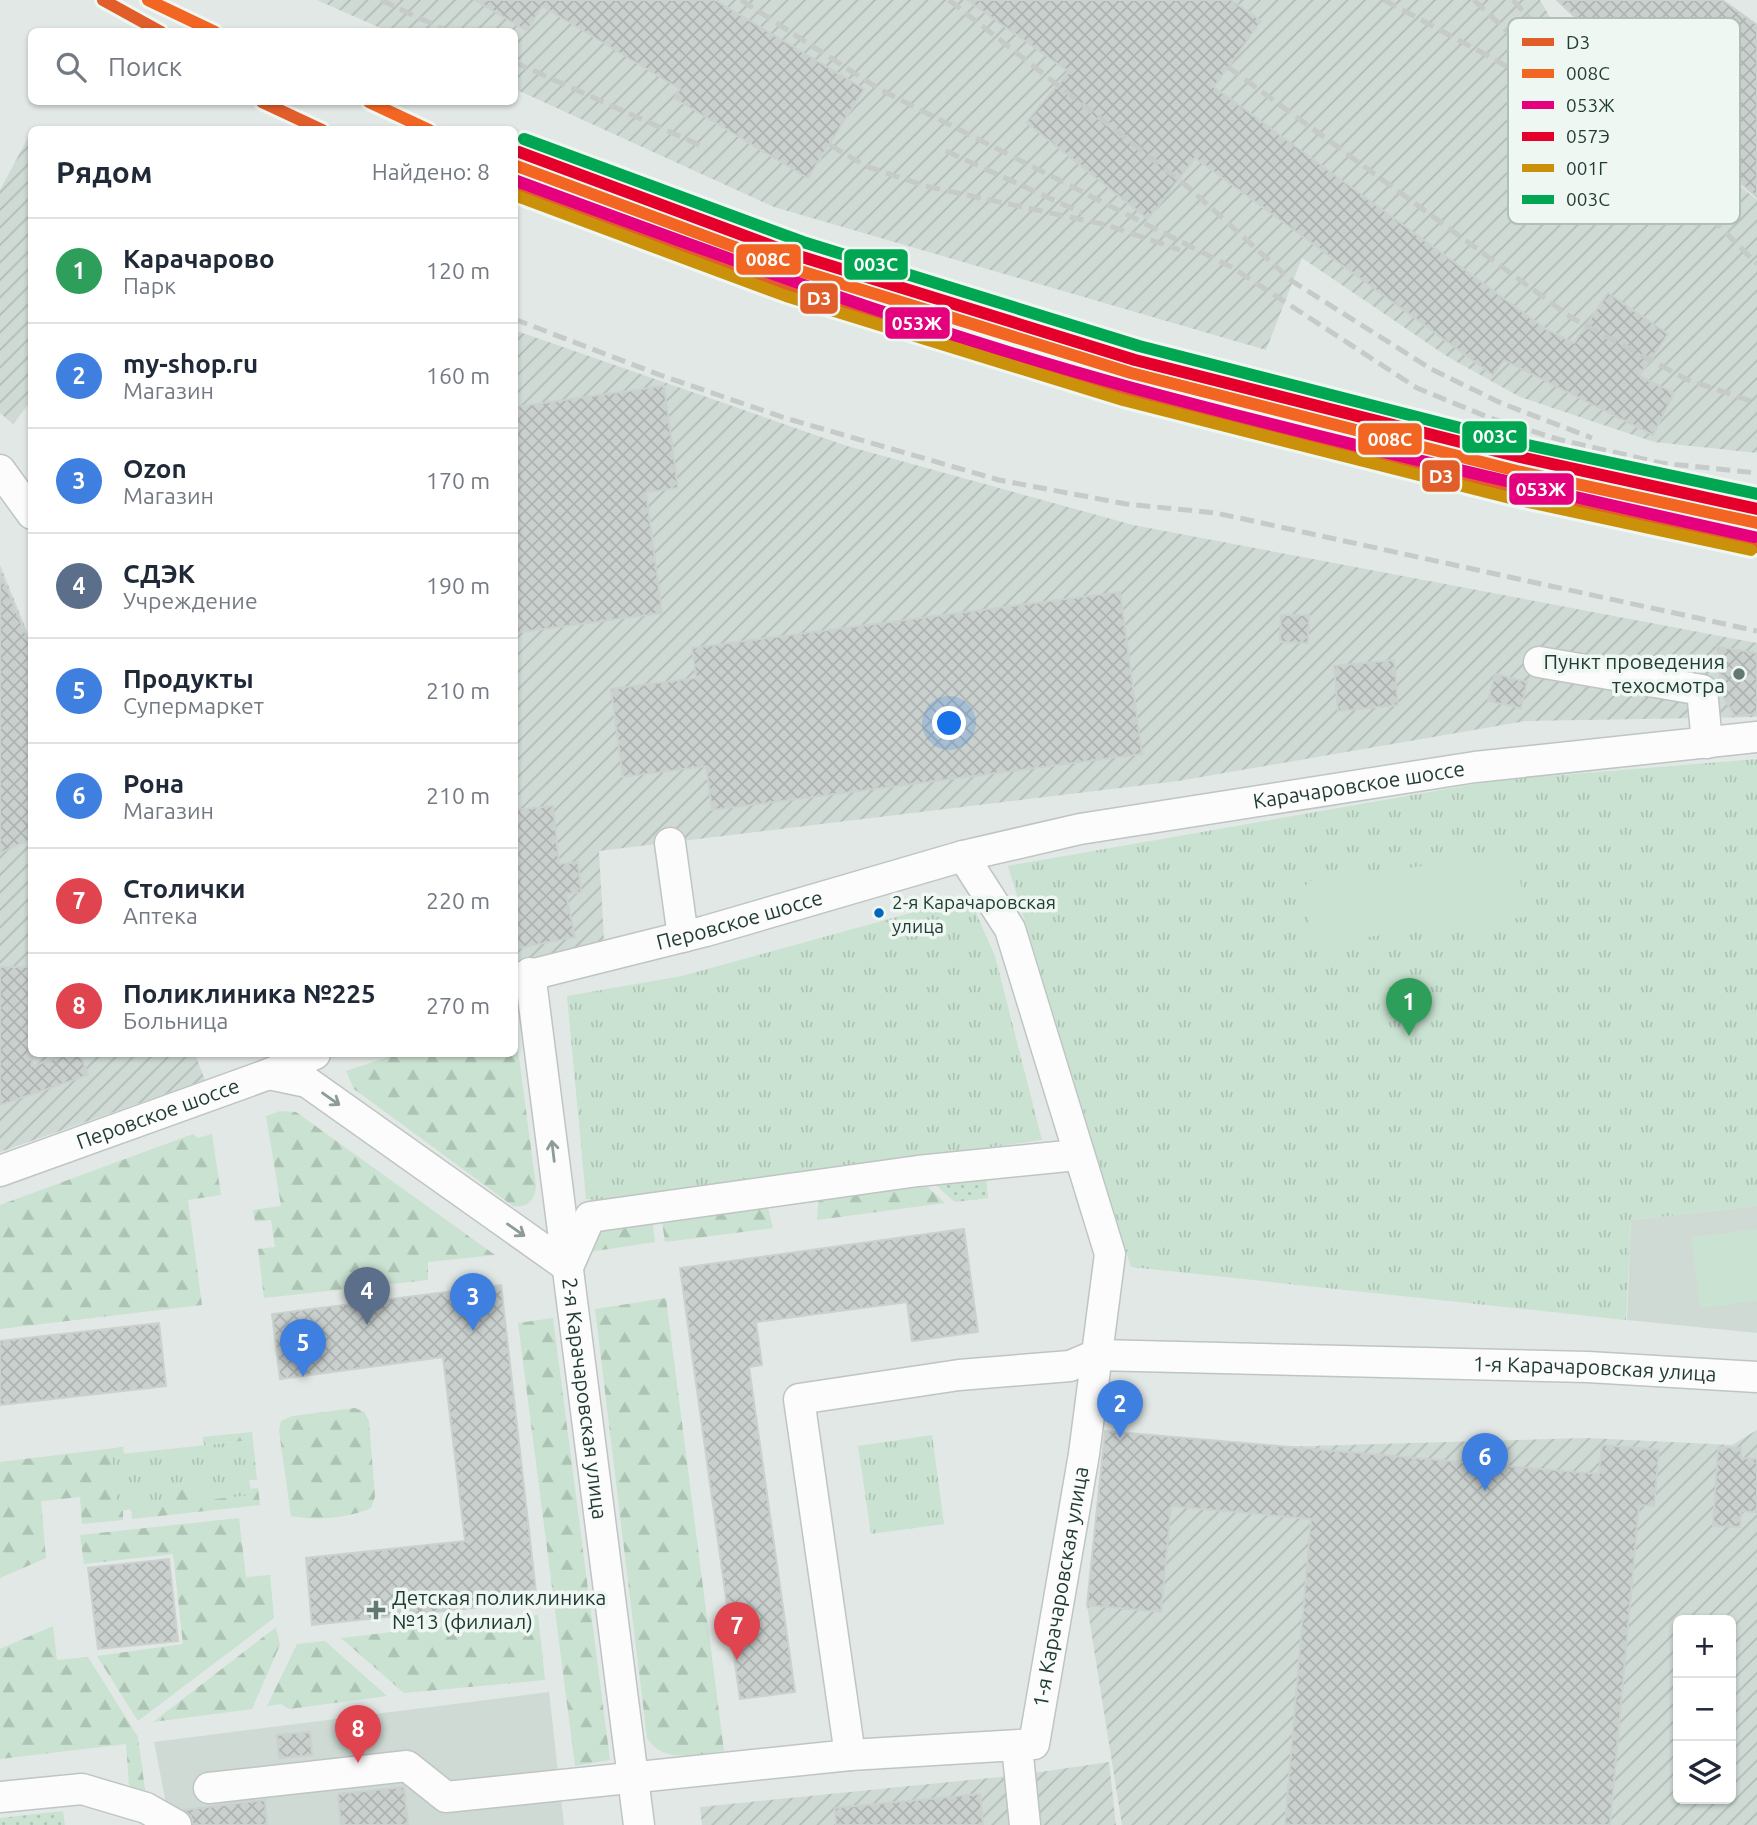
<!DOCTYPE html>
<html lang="ru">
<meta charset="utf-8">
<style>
body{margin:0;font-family:Ubuntu,sans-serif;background:#f6f6f7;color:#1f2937}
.controls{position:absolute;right:21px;bottom:21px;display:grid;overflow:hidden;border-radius:10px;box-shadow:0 2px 5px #0004}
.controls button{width:63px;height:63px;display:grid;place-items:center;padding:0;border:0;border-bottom:2px solid #e0e1e3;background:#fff;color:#1f2937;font:35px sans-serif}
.you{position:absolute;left:950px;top:724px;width:24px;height:24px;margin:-18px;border:5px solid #fff;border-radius:50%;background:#1a73e8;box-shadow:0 0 0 10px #1a73e833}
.badge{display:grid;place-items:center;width:46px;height:46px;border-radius:50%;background:#1a73e8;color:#fff;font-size:23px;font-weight:700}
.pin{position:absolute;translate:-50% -58px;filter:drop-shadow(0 2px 4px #0008)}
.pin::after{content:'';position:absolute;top:37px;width:24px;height:21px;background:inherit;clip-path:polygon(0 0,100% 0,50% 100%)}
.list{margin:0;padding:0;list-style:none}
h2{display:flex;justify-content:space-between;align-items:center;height:91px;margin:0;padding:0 28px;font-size:30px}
h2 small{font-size:23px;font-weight:400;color:#747a83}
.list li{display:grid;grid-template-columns:46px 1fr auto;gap:21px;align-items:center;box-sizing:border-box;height:105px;padding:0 28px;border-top:2px solid #e0e1e3}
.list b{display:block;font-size:26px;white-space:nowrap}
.list p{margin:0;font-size:23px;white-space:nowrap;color:#747a83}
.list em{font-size:23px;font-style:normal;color:#747a83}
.icon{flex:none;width:38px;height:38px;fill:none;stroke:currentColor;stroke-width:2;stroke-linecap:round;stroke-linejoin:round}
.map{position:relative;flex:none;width:1757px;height:1825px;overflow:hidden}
.search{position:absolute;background:#fff;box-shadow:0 2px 5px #0004;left:28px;top:28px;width:490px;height:77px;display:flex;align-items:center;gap:18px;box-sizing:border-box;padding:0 24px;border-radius:10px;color:#747a83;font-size:26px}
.panel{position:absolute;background:#fff;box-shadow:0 2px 5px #0004;left:28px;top:126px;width:490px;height:931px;border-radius:10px}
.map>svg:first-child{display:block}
.built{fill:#cfdad5}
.industrial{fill:url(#industrial-furrows);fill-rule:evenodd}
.grass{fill:url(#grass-dots)}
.forest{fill:url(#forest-firs)}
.park{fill:url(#park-tufts)}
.garden{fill:#cae2d1}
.building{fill:url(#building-cross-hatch);stroke:#cad1ce;stroke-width:2}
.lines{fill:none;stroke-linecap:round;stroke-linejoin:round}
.minor-casing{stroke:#bfc5c2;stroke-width:33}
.minor{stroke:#fbfcfb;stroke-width:30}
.rail{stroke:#c6cac9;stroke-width:5;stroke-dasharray:14 7;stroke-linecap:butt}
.rail-1-casing{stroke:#eff7f3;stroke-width:18}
.rail-2-casing{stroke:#eff7f3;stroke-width:18}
.rail-3-casing{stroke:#eff7f3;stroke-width:18}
.rail-4-casing{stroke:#eff7f3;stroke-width:18}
.rail-5-casing{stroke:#eff7f3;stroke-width:18}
.rail-6-casing{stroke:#eff7f3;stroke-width:18}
.rail-1{stroke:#e15d29;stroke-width:12}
.rail-2{stroke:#f26522;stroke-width:12}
.rail-3{stroke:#e5007d;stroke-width:12}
.rail-4{stroke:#e4002b;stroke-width:12}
.rail-5{stroke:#cc910a;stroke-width:12}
.rail-6{stroke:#00a651;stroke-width:12}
.oneway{stroke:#8d9c97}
.poi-dot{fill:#637871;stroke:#eff7f3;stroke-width:2.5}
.bus-dot{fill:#0065bd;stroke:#eff7f3;stroke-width:2.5}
.labels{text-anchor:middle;stroke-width:7;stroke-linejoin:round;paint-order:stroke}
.bus-label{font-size:19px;fill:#1f3b33;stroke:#eff7f3;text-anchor:start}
.poi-label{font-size:21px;fill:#1f3b33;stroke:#eff7f3;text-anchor:end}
.street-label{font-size:21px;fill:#1f3b33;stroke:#eff7f3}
.key{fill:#eff7f3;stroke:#b1bfb9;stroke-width:2}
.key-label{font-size:19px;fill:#1f3b33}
.line-badge{stroke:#eff7f3;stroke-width:2.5}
.badge-label{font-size:19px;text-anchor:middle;font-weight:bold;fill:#fff}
</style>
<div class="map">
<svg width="1757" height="1825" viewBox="0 0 1757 1825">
<defs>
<pattern id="industrial-furrows" width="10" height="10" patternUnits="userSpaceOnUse" patternTransform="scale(1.75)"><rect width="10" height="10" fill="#cfdad5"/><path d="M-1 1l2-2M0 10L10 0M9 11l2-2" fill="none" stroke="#b1bcb7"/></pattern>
<pattern id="grass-dots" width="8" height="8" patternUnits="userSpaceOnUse" patternTransform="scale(1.75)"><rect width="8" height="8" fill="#cae2d1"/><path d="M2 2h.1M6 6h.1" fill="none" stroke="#adc3b4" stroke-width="1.8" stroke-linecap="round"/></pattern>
<pattern id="forest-firs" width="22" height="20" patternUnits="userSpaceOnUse" patternTransform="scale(1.75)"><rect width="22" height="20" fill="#cae2d1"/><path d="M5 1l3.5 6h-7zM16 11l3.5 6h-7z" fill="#adc3b4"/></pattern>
<pattern id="park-tufts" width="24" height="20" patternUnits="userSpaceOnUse" patternTransform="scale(1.75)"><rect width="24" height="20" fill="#cae2d1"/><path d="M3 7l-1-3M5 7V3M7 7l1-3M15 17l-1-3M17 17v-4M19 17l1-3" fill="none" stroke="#adc3b4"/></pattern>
<pattern id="building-cross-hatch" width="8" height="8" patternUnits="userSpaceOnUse" patternTransform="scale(1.75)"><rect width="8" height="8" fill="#cad0ce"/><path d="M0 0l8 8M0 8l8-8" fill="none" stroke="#adb4b1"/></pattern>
</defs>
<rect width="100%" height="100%" fill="#e2e8e5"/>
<g class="built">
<path d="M 1757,1206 L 1757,1333 L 1627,1320 L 1631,1220 Z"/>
<path d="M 549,1692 L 564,1825 L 187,1825 L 184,1811 L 166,1803 L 154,1742 Z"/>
</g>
<g class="industrial">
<path d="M 317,0 L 1540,0 L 1561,36 L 1757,200 L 1757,453 L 1654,442 L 1520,397 L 1448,357 L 1302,258 L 1266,350 L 774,207 L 515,89 L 514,32 L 387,31 Z"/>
<path d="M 31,132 L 31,401 L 13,424 L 0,413 L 0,190 Z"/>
<path d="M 514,330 L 847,446 L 1133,525 L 1757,643 L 1757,717 L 1526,721 L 1178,781 L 599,851 L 604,940 L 515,963 Z"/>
<path d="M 0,565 L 31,641 L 32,1054 L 195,1054 L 205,1080 L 0,1152 Z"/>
<path d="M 1757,1430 L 1757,1825 L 1122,1825 L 1087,1605 L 1161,1612 L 1171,1506 L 1266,1516 L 1274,1447 L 1588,1438 L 1732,1445 ZM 1678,1620 L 1731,1620 L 1731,1799 L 1678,1799 Z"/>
<path d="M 1109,1762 L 1116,1825 L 702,1825 L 700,1807 L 1020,1775 Z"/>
</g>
<g class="grass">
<path d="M 986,1172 L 988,1198 L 955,1202 L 929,1179 Z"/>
<path d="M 63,1811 L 65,1825 L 0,1825 L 0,1818 Z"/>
</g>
<g class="forest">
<path d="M 515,1027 L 536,1186 C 535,1200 528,1208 513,1206 L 354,1089 L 346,1071 L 397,1054 L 514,1054 Z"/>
<path d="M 280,1111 L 296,1112 L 495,1255 L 428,1262 L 428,1280 L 264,1298 L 258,1249 L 275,1247 L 271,1220 L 255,1222 L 253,1210 L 281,1206 L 266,1116 Z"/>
<path d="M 193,1134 L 198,1138 L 212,1134 L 221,1195 L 188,1200 L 202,1305 L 0,1329 L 0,1205 Z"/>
<path d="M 920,1180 L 945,1203 L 817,1220 L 819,1194 Z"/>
<path d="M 766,1200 L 773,1228 L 665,1242 L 661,1214 Z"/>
<path d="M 652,1216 L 655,1242 L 589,1252 L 590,1232 Z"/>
<path d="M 666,1298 L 724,1751 C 697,1754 664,1765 647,1738 L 595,1309 Z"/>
<path d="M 553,1318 L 610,1760 L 575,1766 L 518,1323 Z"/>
<path d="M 355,1408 L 364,1412 L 369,1421 L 375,1497 L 371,1508 C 349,1518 314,1521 291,1516 L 279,1431 L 281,1421 L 292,1416 Z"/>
<path d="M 252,1432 L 257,1480 L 249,1480 L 244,1441 L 204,1445 L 203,1437 Z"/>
<path d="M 123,1447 L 124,1454 L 113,1455 L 119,1511 L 123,1510 L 123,1520 L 82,1524 L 80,1497 L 41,1501 L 46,1558 L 0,1578 L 0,1462 Z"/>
<path d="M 205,1482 L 251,1495 L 250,1489 L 258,1488 L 260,1505 L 132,1519 L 131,1509 L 171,1505 L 170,1486 Z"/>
<path d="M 239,1518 L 246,1577 L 270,1575 L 274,1618 L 138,1721 L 97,1656 L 183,1644 L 173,1554 L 84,1564 L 80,1535 Z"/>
<path d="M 538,1615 L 545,1680 L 404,1693 L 341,1638 Z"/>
<path d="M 53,1626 L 57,1660 L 88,1657 L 138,1737 L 146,1797 L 134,1792 L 129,1784 L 126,1744 L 0,1759 L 0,1649 Z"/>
<path d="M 276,1627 L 280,1645 L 252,1709 L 153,1722 Z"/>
<path d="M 325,1641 L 387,1696 L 289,1709 L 281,1704 L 267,1706 L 297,1644 Z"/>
</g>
<g class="park">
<path d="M 1757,759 L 1757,1206 L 1631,1220 L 1626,1320 L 1131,1267 L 1008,866 L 1498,780 Z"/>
<path d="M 969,897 L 995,956 L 1042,1140 L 606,1201 L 586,1199 L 567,996 L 682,976 Z"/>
<path d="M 932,1435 L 944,1524 L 871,1534 L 858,1446 Z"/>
<path d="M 245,1441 L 251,1495 L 206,1500 L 204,1483 L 170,1486 L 172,1505 L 118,1511 L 112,1455 Z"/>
</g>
<g class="garden">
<path d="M 1506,855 L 1518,863 L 1525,917 L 1312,944 L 1304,889 L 1309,881 Z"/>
<path d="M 1757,1229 L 1757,1301 L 1700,1308 L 1691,1237 Z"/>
</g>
<g class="building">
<path d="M 475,0 L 715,0 L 864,89 L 808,178 L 674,98 L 680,89 L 542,6 L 527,31 Z"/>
<path d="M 967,0 L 1231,0 L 1261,21 L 1214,87 L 1547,330 L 1574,343 L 1608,293 L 1668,334 L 1639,376 L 1674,393 L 1653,435 L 1504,360 L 1493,375 L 1195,158 L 1148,219 L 1026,122 L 1069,72 Z"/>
<path d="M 1557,0 L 1722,0 L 1757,25 L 1757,197 L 1562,33 L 1575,17 Z"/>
<path d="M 664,386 L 678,488 L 646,492 L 662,613 L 514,633 L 514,407 Z"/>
<path d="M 0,573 L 32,648 L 32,839 L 0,853 Z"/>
<path d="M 1120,592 L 1142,754 L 712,810 L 706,766 L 623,777 L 611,689 L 696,678 L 692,648 Z"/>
<path d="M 1281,615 L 1309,615 L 1308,643 L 1280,642 Z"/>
<path d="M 1717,647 L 1757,653 L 1757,714 L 1735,716 L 1722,695 Z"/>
<path d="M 1394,660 L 1398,705 L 1338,711 L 1334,666 Z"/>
<path d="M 1495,674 L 1527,682 L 1521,708 L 1488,701 Z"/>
<path d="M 553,806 L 559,864 L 578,862 L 581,892 L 566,894 L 575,937 L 514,949 L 514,810 Z"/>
<path d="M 0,967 L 32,967 L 32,1066 L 69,1054 L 80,1054 L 88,1075 L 0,1105 Z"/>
<path d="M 964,1229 L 978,1332 L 912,1341 L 907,1302 L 756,1322 L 762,1365 L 749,1367 L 795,1692 L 740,1699 L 680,1268 Z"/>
<path d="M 501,1285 L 537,1601 L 312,1625 L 306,1558 L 465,1541 L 443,1357 L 280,1379 L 272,1314 Z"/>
<path d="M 159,1323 L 166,1386 L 0,1405 L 0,1341 Z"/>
<path d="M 1105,1431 L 1599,1474 L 1602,1445 L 1659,1450 L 1654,1506 L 1639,1505 L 1610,1825 L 1285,1825 L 1311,1519 L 1171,1506 L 1161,1612 L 1087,1605 Z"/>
<path d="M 1718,1447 L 1741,1448 L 1741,1458 L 1757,1459 L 1757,1512 L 1741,1511 L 1740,1527 L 1713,1526 Z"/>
<path d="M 169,1559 L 178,1641 L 98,1649 L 88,1568 Z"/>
<path d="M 310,1732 L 312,1755 L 279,1758 L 277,1735 Z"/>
<path d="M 404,1787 L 408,1825 L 341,1825 L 338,1794 Z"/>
<path d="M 980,1794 L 983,1825 L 836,1825 L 835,1808 Z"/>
<path d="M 265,1800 L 267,1825 L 193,1825 L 191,1816 L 184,1810 Z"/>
</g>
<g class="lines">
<g class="minor-casing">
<g id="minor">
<path d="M 0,470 L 32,514"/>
<path d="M 1539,662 L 1702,690 L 1707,743"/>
<path d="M 670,843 L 683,937"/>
<path id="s1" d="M 530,973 L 639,1825"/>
<path id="s2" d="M 514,979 L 706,931 L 963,856 L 1080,829 L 1475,767 L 1757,737"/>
<path d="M 269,1074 L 307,1082 L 568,1267"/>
<path id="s3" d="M 0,1171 L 269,1074 L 315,1054"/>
<path d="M 568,1267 L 590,1217 L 918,1171 L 1077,1155"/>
<path d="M 1017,1746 L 1025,1825"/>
<path id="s4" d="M 850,1755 L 799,1399 L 959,1375 L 1070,1366 L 1096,1355 L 1588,1367 L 1757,1377"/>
<path id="s5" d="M 209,1788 L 407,1766 L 446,1797 L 850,1755 L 1034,1744 L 1084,1454 L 1110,1254 L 1010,929 L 963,856"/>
<path d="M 0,1797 L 82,1789 L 146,1808 L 176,1825"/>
</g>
</g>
<use href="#minor" class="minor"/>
<g class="rail">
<path d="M 381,0 L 449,32"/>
<path d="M 741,0 L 879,89 L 1233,268 L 1417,388 L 1490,418 L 1561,440 L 1661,463 L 1757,473"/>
<path d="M 949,0 L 1188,187 L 1292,281 L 1431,369 L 1501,403 L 1592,438"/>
<path d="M 1384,0 L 1492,58 L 1607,126"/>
<path d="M 1474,0 L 1586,106"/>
<path d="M 1513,0 L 1661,168 L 1757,264"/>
<path d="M 514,62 L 706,148"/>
<path d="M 1228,67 L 1572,318 L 1688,380 L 1757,403"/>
<path d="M 830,145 L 866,166 L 925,186 L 1107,225 L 1180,250"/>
<path d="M 946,151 L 1082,213"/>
<path d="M 514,319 L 660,375 L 785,418 L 999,480 L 1126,504 L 1216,513 L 1757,631"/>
</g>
<g class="rail-1-casing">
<g id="rail-1">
<path d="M 103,0 L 161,32"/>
<path d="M 262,102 L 322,130"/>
<path d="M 514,189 C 716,264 918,336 1125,395 C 1333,454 1546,500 1757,547"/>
</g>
</g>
<g class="rail-2-casing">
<g id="rail-2">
<path d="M 148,0 L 215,32"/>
<path d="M 369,102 L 429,130"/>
<path d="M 514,165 L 794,269 L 1131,373 L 1517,471 L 1757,523"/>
</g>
</g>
<g class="rail-3-casing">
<path id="rail-3" d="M 514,180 C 717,255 920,330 1129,387 C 1336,443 1545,491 1754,537"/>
</g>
<g class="rail-4-casing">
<path id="rail-4" d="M 519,152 L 799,256 L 1135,360 L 1520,457 L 1757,509"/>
</g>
<g class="rail-5-casing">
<path id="rail-5" d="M 514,195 L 786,296 L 1123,400 L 1510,498 L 1751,550"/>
</g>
<g class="rail-6-casing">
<path id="rail-6" d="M 524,139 L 803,242 L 1139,346 L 1523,444 L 1757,494"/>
</g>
<use href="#rail-1" class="rail-1"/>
<use href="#rail-2" class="rail-2"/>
<use href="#rail-3" class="rail-3"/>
<use href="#rail-4" class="rail-4"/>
<use href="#rail-5" class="rail-5"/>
<use href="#rail-6" class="rail-6"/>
</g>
<defs><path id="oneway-shaft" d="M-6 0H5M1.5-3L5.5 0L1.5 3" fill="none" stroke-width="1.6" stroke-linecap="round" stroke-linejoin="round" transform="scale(1.75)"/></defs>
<g class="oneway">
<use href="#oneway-shaft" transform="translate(331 1099) rotate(35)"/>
<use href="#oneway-shaft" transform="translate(553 1151) rotate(-97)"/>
<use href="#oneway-shaft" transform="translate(516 1230) rotate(35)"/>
</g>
<g class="poi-dot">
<circle cx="1739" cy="674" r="7"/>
<path d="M372.5 1599.5h7v7h7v7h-7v7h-7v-7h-7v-7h7z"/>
</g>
<circle class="bus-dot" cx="879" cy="913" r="6"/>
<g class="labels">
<g class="bus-label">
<text x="892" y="909">2-я Карачаровская<tspan x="892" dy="24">улица</tspan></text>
</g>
<g class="poi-label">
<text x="1725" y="669">Пункт проведения<tspan x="1725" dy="24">техосмотра</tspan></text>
<text x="392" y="1605" text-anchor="start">Детская поликлиника<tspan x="392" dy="24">№13 (филиал)</tspan></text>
</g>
<g class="street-label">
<text dy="7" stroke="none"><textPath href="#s2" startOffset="868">Карачаровское шоссе</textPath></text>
<text dy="7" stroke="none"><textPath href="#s2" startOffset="233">Перовское шоссе</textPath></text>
<text dy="7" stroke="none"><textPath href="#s3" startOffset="168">Перовское шоссе</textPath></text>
<text dy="7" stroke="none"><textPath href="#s4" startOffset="1160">1-я Карачаровская улица</textPath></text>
<text dy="7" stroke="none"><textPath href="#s1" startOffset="429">2-я Карачаровская улица</textPath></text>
<text dy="7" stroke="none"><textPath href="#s5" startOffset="999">1-я Карачаровская улица</textPath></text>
</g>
</g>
<rect x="1508" y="18" width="232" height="206" rx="10" class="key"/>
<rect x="1522" y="38" width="32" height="8" fill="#e15d29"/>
<rect x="1522" y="69" width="32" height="9" fill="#f26522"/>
<rect x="1522" y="101" width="32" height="8" fill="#e5007d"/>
<rect x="1522" y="132" width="32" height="9" fill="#e4002b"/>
<rect x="1522" y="164" width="32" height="8" fill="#cc910a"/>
<rect x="1522" y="195" width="32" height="9" fill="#00a651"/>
<g class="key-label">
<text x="1566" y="49">D3</text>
<text x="1566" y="80">008С</text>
<text x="1566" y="112">053Ж</text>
<text x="1566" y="143">057Э</text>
<text x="1566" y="175">001Г</text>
<text x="1566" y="206">003С</text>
</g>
<g class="line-badge">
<rect x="735" y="243" width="67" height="33" rx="7" fill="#f26522"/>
<rect x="843" y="248" width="66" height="33" rx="7" fill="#00a651"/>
<rect x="799" y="282" width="40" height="33" rx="7" fill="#e15d29"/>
<rect x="884" y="306" width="67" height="34" rx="7" fill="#e5007d"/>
<rect x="1461" y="420" width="67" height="34" rx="7" fill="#00a651"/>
<rect x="1357" y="422" width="66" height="34" rx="7" fill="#f26522"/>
<rect x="1421" y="459" width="40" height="34" rx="7" fill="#e15d29"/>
<rect x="1508" y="472" width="67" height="34" rx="7" fill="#e5007d"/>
</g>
<g class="badge-label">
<text x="768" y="266">008С</text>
<text x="876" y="271">003С</text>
<text x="819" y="305">D3</text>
<text x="917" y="330">053Ж</text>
<text x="1495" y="443">003С</text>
<text x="1390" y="446">008С</text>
<text x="1441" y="483">D3</text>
<text x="1541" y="496">053Ж</text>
</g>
</svg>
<div class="controls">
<button>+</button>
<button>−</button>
<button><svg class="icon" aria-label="layers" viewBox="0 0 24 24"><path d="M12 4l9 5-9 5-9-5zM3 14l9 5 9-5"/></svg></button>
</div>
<div class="you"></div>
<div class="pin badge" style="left:1409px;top:1036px;background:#2e9e5b">1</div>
<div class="pin badge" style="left:1120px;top:1438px;background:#3f7fe0">2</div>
<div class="pin badge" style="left:473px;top:1331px;background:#3f7fe0">3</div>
<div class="pin badge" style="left:367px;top:1325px;background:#5c6f8a">4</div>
<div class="pin badge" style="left:303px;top:1377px;background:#3f7fe0">5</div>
<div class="pin badge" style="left:1485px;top:1491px;background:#3f7fe0">6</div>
<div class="pin badge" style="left:737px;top:1660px;background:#e0444e">7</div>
<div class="pin badge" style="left:358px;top:1763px;background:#e0444e">8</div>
<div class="search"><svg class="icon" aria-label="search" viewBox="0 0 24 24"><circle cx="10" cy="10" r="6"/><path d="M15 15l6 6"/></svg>Поиск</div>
<section class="panel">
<h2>Рядом<small>Найдено: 8</small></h2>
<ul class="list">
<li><span class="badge" style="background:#2e9e5b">1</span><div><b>Карачарово</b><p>Парк</p></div><em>120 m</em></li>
<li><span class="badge" style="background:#3f7fe0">2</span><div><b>my-shop.ru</b><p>Магазин</p></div><em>160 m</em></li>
<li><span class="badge" style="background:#3f7fe0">3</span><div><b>Ozon</b><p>Магазин</p></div><em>170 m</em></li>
<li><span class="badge" style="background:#5c6f8a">4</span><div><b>СДЭК</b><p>Учреждение</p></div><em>190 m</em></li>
<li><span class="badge" style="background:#3f7fe0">5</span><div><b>Продукты</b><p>Супермаркет</p></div><em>210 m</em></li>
<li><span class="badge" style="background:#3f7fe0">6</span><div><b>Рона</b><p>Магазин</p></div><em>210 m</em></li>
<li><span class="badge" style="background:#e0444e">7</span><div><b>Столички</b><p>Аптека</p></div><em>220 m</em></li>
<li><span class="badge" style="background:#e0444e">8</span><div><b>Поликлиника №225</b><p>Больница</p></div><em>270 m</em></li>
</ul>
</section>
</div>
